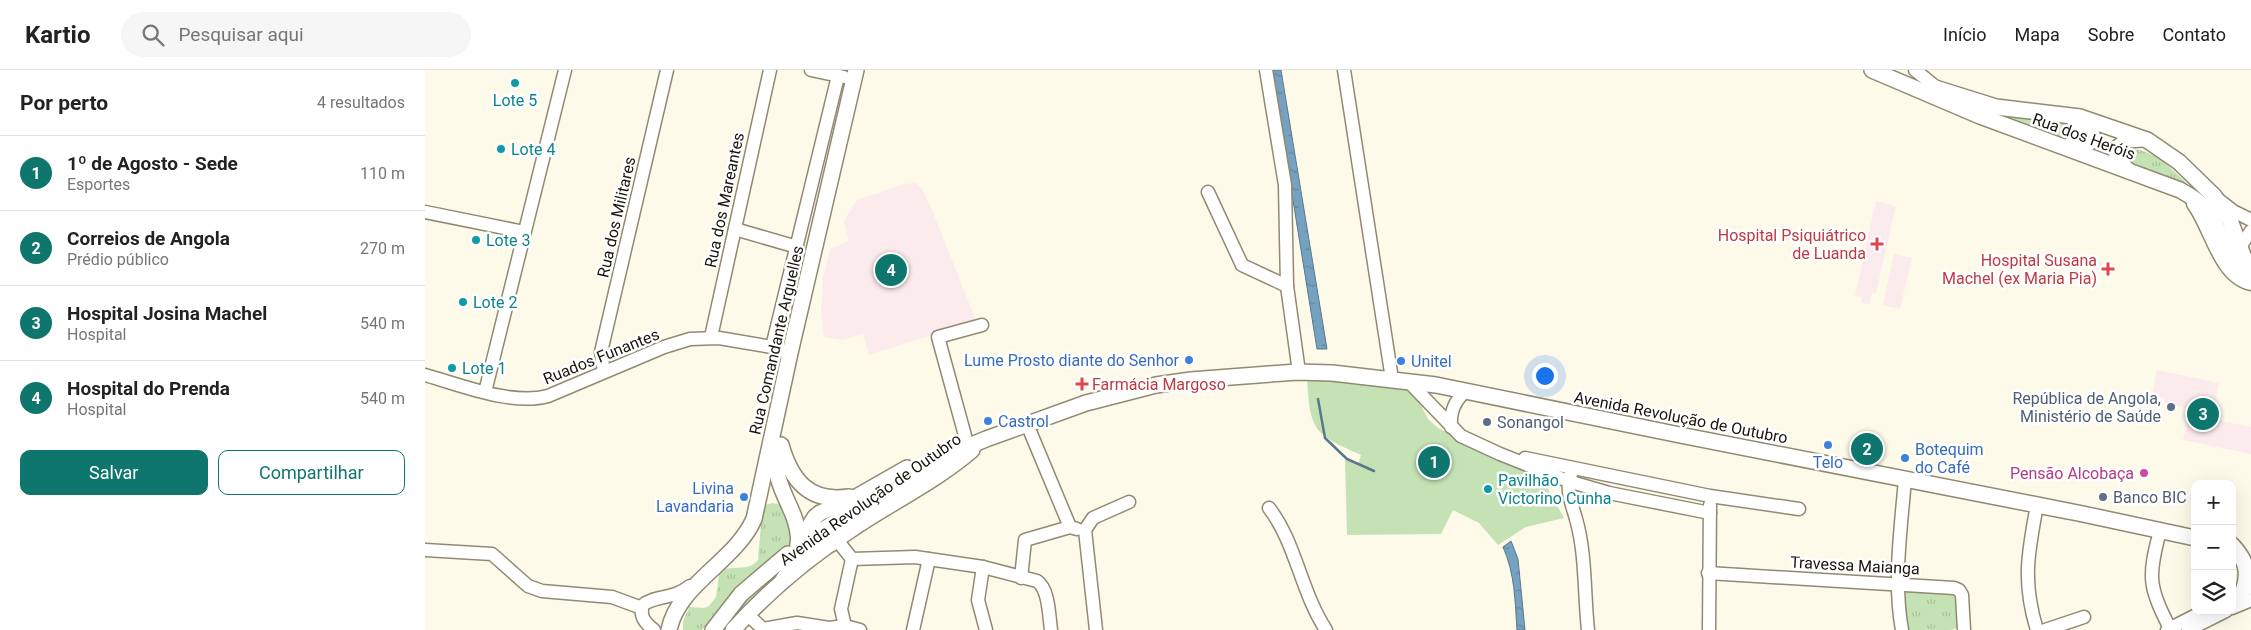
<!DOCTYPE html>
<html lang="pt">
<meta charset="utf-8">
<style>
body{margin:0;font-family:Roboto,sans-serif;background:#f6f6f6;color:#222}
.controls{position:absolute;right:15px;bottom:15px;display:grid;overflow:hidden;border-radius:10px;box-shadow:0 5px 20px #0002}
.controls button{width:45px;height:45px;display:grid;place-items:center;padding:0;border:0;border-bottom:1px solid #e0e0e0;background:#fff;color:#222;font:25px sans-serif}
.you{position:absolute;left:1119px;top:305px;width:18px;height:18px;margin:-12px;border:4px solid #fff;border-radius:50%;background:#1a73e8;box-shadow:0 0 0 8px #1a73e833}
.badge{display:grid;place-items:center;width:32px;height:32px;border-radius:50%;background:#0f766e;color:#fff;font-size:16px;font-weight:700}
.pin{position:absolute;translate:-50% -50%;border:2px solid #fff;box-shadow:0 1px 5px #0006}
.list{margin:0;padding:0;list-style:none}
h2{display:flex;justify-content:space-between;align-items:center;height:65px;margin:0;padding:0 20px;font-size:21px}
h2 small{font-size:16px;font-weight:400;color:#767676}
.list li{display:grid;grid-template-columns:32px 1fr auto;gap:15px;align-items:center;box-sizing:border-box;height:75px;padding:0 20px;border-top:1px solid #e0e0e0}
.list b{display:block;font-size:19px;white-space:nowrap}
.list p{margin:0;font-size:16px;white-space:nowrap;color:#767676}
.list em{font-size:16px;font-style:normal;color:#767676}
.actions{display:flex;gap:10px;padding:15px 20px}
.actions a{flex:1;padding:11px 0;border:1px solid #0f766e;border-radius:10px;text-align:center;font-size:18px;color:#0f766e}
.actions .main{background:#0f766e;color:#fff}
.icon{flex:none;width:28px;height:28px;fill:none;stroke:currentColor;stroke-width:2;stroke-linecap:round;stroke-linejoin:round}
.map{position:relative;flex:none;width:1826px;height:560px;overflow:hidden}
header{display:flex;align-items:center;gap:30px;box-sizing:border-box;height:70px;padding:0 25px;background:#fff;border-bottom:1px solid #e0e0e0}
header strong{font-size:24px}
nav{display:flex;gap:28px;margin-inline-start:auto;font-size:18px}
.search{width:350px;height:45px;background:#f6f6f6;display:flex;align-items:center;gap:12px;box-sizing:border-box;padding:0 18px;border-radius:28px;color:#767676;font-size:19px}
main{display:flex}
aside{flex:1;background:#fff}
.map>svg:first-child{display:block}
.medical{fill:#fcebec}
.grass{fill:url(#grass-tufts)}
.garden{fill:#c5e2b5}
.water{fill:url(#water-ripples);stroke:#5a788b}
.lines{fill:none;stroke-linecap:round;stroke-linejoin:round}
.stream{stroke:#5a788b;stroke-width:2.5}
.major-tunnel{stroke:#dcd8c9;stroke-width:15;stroke-dasharray:15 8;stroke-linecap:butt}
.minor-casing{stroke:#918a73;stroke-width:15}
.major-casing{stroke:#918a73;stroke-width:18}
.minor{stroke:#fff;stroke-width:12}
.major{stroke:#fff;stroke-width:15}
.culture-dot{fill:#0f9aa8;stroke:#fff;stroke-width:2}
.health-dot{fill:#e0444e;stroke:#fff;stroke-width:2}
.shop-dot{fill:#3f7fe0;stroke:#fff;stroke-width:2}
.service-dot{fill:#5c6f8a;stroke:#fff;stroke-width:2}
.hotel-dot{fill:#d1479c;stroke:#fff;stroke-width:2}
.labels{text-anchor:middle;stroke-width:5;stroke-linejoin:round;paint-order:stroke}
.culture-label{font-size:16px;fill:#0d838f;stroke:#fff;text-anchor:start}
.street-label{font-size:16px;fill:#18150c;stroke:#fff}
.health-label{font-size:16px;fill:#be3a42;stroke:#fff;text-anchor:end}
.shop-label{font-size:16px;fill:#366cbe;stroke:#fff;text-anchor:start}
.service-label{font-size:16px;fill:#4e5e75;stroke:#fff;text-anchor:start}
.hotel-label{font-size:16px;fill:#b23c85;stroke:#fff;text-anchor:end}
</style>
<header>
<strong>Kartio</strong>
<div class="search"><svg class="icon" aria-label="search" viewBox="0 0 24 24"><circle cx="10" cy="10" r="6"/><path d="M15 15l6 6"/></svg>Pesquisar aqui</div>
<nav><a>Início</a><a>Mapa</a><a>Sobre</a><a>Contato</a></nav>
</header>
<main>
<aside>
<h2>Por perto<small>4 resultados</small></h2>
<ul class="list">
<li><span class="badge">1</span><div><b>1º de Agosto - Sede</b><p>Esportes</p></div><em>110 m</em></li>
<li><span class="badge">2</span><div><b>Correios de Angola</b><p>Prédio público</p></div><em>270 m</em></li>
<li><span class="badge">3</span><div><b>Hospital Josina Machel</b><p>Hospital</p></div><em>540 m</em></li>
<li><span class="badge">4</span><div><b>Hospital do Prenda</b><p>Hospital</p></div><em>540 m</em></li>
</ul>
<div class="actions"><a class="main">Salvar</a><a>Compartilhar</a></div>
</aside>
<div class="map">
<svg width="1826" height="560" viewBox="0 0 1826 560">
<defs>
<pattern id="grass-tufts" width="24" height="20" patternUnits="userSpaceOnUse" patternTransform="scale(1.25)"><rect width="24" height="20" fill="#c5e2b5"/><path d="M3 7l-1-3M5 7V3M7 7l1-3M15 17l-1-3M17 17v-4M19 17l1-3" fill="none" stroke="#a8c19a"/></pattern>
<pattern id="water-ripples" width="26" height="14" patternUnits="userSpaceOnUse" patternTransform="scale(1.25)"><rect width="26" height="14" fill="#76a2c2"/><path d="M2 4q2-2 4 0t4 0M15 11q2-2 4 0t4 0" fill="none" stroke="#60839c"/></pattern>
</defs>
<rect width="100%" height="100%" fill="#fefaea"/>
<g class="medical">
<path d="M 491,113 L 497,119 L 506,137 L 551,251 L 444,285 L 438,264 L 418,270 L 399,267 L 396,241 L 398,209 L 405,179 L 424,171 L 419,151 L 432,130 L 479,114 Z"/>
<path d="M 1451,131 L 1471,136 L 1451,223 L 1447,223 L 1444,234 L 1436,233 L 1437,227 L 1430,226 Z"/>
<path d="M 1469,184 L 1487,188 L 1475,239 L 1458,235 Z"/>
<path d="M 1732,300 L 1794,313 L 1787,349 L 1826,357 L 1826,384 L 1758,370 L 1763,349 L 1768,350 L 1770,340 L 1739,333 L 1740,328 L 1727,325 Z"/>
</g>
<g class="grass">
<path d="M 1550,37 L 1647,54 L 1663,66 L 1653,75 Z"/>
<path d="M 1703,79 C 1732,78 1751,104 1771,122 L 1699,91 L 1698,80 Z"/>
<path d="M 347,433 L 354,434 L 359,438 L 368,469 L 359,502 L 300,560 L 293,560 L 356,482 C 325,505 301,530 277,560 L 258,560 L 258,552 L 264,537 L 279,538 L 284,536 L 291,527 L 294,505 L 296,501 C 309,494 322,503 333,490 L 337,442 L 340,435 Z"/>
<path d="M 1478,520 L 1533,524 L 1536,557 L 1526,560 L 1481,560 Z"/>
</g>
<path class="garden" d="M 882,309 L 978,317 L 992,327 L 1003,349 L 1013,358 L 1117,408 L 1139,448 L 1101,457 L 1073,475 L 1054,453 L 1028,440 L 1016,464 L 922,465 L 920,390 L 933,394 L 936,385 C 889,364 885,361 882,309 Z"/>
<g class="water">
<path d="M 847,0 L 856,0 L 902,279 L 892,279 Z"/>
<path d="M 1086,471 L 1093,489 L 1100,560 L 1092,560 C 1090,531 1090,504 1078,477 Z"/>
</g>
<g class="lines">
<path class="stream" d="M 893,329 L 900,368 L 922,389 L 949,401"/>
<path class="major-tunnel" d="M 366,489 L 401,465"/>
<g class="minor-casing">
<g id="minor">
<path d="M 386,0 L 419,7"/>
<path d="M 841,0 L 860,115 L 862,216 L 874,302"/>
<path d="M 919,0 L 967,309"/>
<path d="M 1490,0 L 1512,18"/>
<path d="M 783,122 L 817,195 L 862,216"/>
<path d="M 1794,130 L 1808,141 L 1826,150"/>
<path d="M 1768,134 C 1786,158 1794,207 1826,214"/>
<path d="M 0,142 L 99,162"/>
<path d="M 310,159 L 372,177"/>
<path d="M 1814,178 L 1826,161"/>
<path d="M 286,267 L 345,0"/>
<path d="M 347,277 L 413,6"/>
<path d="M 179,302 L 176,282 L 242,0"/>
<path d="M 0,305 C 36,315 87,336 123,326 L 239,277 L 265,269 L 294,268 L 347,277 L 365,283"/>
<path d="M 983,311 L 1036,366 L 1075,384 L 1143,411 L 1184,423 L 1285,443"/>
<path d="M 60,322 L 140,0"/>
<path d="M 602,354 L 645,457"/>
<path d="M 1026,357 C 1025,342 1029,331 1041,321"/>
<path d="M 542,373 L 513,267 L 557,255"/>
<path d="M 1100,388 L 1285,426 L 1374,439"/>
<path d="M 1146,404 C 1140,420 1147,434 1151,449 C 1161,483 1159,524 1163,560"/>
<path d="M 844,438 C 871,473 876,522 901,560"/>
<path d="M 1735,461 C 1723,505 1723,518 1745,558"/>
<path d="M 412,470 L 427,489 L 490,487 L 558,497 L 612,511 C 624,519 624,546 626,560"/>
<path d="M 0,480 L 67,484 L 103,516 L 117,521 L 187,527 L 217,538"/>
<path d="M 558,497 L 553,530 L 561,560"/>
<path d="M 1283,503 L 1529,518 L 1534,520 L 1537,525 L 1539,560"/>
<path d="M 596,508 L 600,470 L 645,457 L 652,459"/>
<path d="M 1807,527 L 1826,517"/>
<path d="M 1807,538 L 1826,530"/>
<path d="M 322,544 L 338,559 L 372,553 L 404,558 L 420,556 L 435,560"/>
<path d="M 420,556 L 416,539 L 427,489"/>
<path d="M 229,560 C 220,553 214,546 218,535 C 230,525 248,530 265,516"/>
<path d="M 488,560 L 504,489"/>
<path d="M 671,560 L 660,460 L 668,448 L 704,432"/>
<path d="M 1284,560 L 1285,435"/>
<path d="M 1477,560 C 1468,511 1476,458 1480,409"/>
<path d="M 1612,560 C 1597,512 1603,483 1612,435"/>
<path d="M 1620,560 L 1659,547"/>
<path d="M 1742,560 L 1779,541"/>
<path d="M 1763,560 L 1801,541"/>
</g>
</g>
<g class="major-casing">
<g id="major">
<path d="M 1447,0 L 1555,46 L 1755,120 C 1764,125 1773,130 1780,138 C 1798,159 1799,192 1826,203"/>
<path d="M 1507,17 L 1571,37 L 1655,47 L 1722,70 L 1754,92 L 1789,126 L 1805,150 L 1819,188 L 1826,193"/>
<path d="M 1644,76 L 1656,78 L 1668,70 C 1668,59 1659,55 1649,50"/>
<path d="M 1704,101 C 1696,95 1690,88 1692,78 L 1703,70 L 1718,69"/>
<path d="M 356,375 C 366,410 384,433 424,427"/>
<path d="M 351,380 C 345,433 399,453 358,510"/>
<path d="M 398,460 L 518,387 L 561,369 L 661,333 L 731,315 L 766,310 L 872,302 L 907,303 L 1011,315 L 1255,365 L 1653,443 L 1770,468"/>
<path d="M 406,474 C 393,473 385,469 385,455 L 390,447 L 395,443 L 433,426 L 482,398"/>
<path d="M 1807,475 C 1821,490 1825,502 1818,521"/>
<path d="M 244,560 C 253,514 310,492 329,449 L 365,283 L 431,0"/>
<path d="M 288,560 L 316,524 L 363,484"/>
<path d="M 308,560 C 344,520 388,484 433,455 C 471,430 512,410 547,380"/>
</g>
</g>
<use href="#minor" class="minor"/>
<use href="#major" class="major"/>
</g>
<g class="culture-dot">
<circle cx="90" cy="13" r="5"/>
<circle cx="76" cy="79" r="5"/>
<circle cx="51" cy="170" r="5"/>
<circle cx="38" cy="232" r="5"/>
<circle cx="27" cy="298" r="5"/>
<circle cx="1063" cy="419" r="5"/>
</g>
<g class="health-dot">
<path d="M1449.5 166.5h5v5h5v5h-5v5h-5v-5h-5v-5h5z"/>
<path d="M1680.5 191.5h5v5h5v5h-5v5h-5v-5h-5v-5h5z"/>
<path d="M654.5 306.5h5v5h5v5h-5v5h-5v-5h-5v-5h5z"/>
</g>
<g class="shop-dot">
<circle cx="764" cy="290" r="5"/>
<circle cx="976" cy="291" r="5"/>
<circle cx="563" cy="351" r="5"/>
<circle cx="1403" cy="375" r="5"/>
<circle cx="1480" cy="388" r="5"/>
<circle cx="319" cy="427" r="5"/>
</g>
<g class="service-dot">
<circle cx="1746" cy="337" r="5"/>
<circle cx="1062" cy="352" r="5"/>
<circle cx="1678" cy="427" r="5"/>
</g>
<circle class="hotel-dot" cx="1719" cy="403" r="5"/>
<g class="labels">
<g class="culture-label">
<text x="90" y="36" text-anchor="middle">Lote 5</text>
<text x="86" y="85">Lote 4</text>
<text x="61" y="176">Lote 3</text>
<text x="48" y="238">Lote 2</text>
<text x="37" y="304">Lote 1</text>
<text x="1073" y="416">Pavilhão<tspan x="1073" dy="18">Victorino Cunha</tspan></text>
</g>
<g class="street-label">
<text transform="translate(1659 66) rotate(20)" y="6">Rua dos Heróis</text>
<text transform="translate(299 130) rotate(-78)" y="6">Rua dos Mareantes</text>
<text transform="translate(191 147) rotate(-77)" y="6">Rua dos Militares</text>
<text transform="translate(351 270) rotate(-77)" y="6">Rua Comandante Arguelles</text>
<text transform="translate(176 286) rotate(-22)" y="6">Ruados Funantes</text>
<text transform="translate(1256 347) rotate(11)" y="6">Avenida Revolução de Outubro</text>
<text transform="translate(445 429) rotate(-35)" y="6">Avenida Revolução de Outubro</text>
<text transform="translate(1430 495) rotate(3)" y="6">Travessa Maianga</text>
</g>
<g class="health-label">
<text x="1441" y="171">Hospital Psiquiátrico<tspan x="1441" dy="18">de Luanda</tspan></text>
<text x="1672" y="196">Hospital Susana<tspan x="1672" dy="18">Machel (ex Maria Pia)</tspan></text>
<text x="667" y="320" text-anchor="start">Farmácia Margoso</text>
</g>
<g class="shop-label">
<text x="754" y="296" text-anchor="end">Lume Prosto diante do Senhor</text>
<text x="986" y="297">Unitel</text>
<text x="573" y="357">Castrol</text>
<text x="1490" y="385">Botequim<tspan x="1490" dy="18">do Café</tspan></text>
<text x="1403" y="398" text-anchor="middle">Telo</text>
<text x="309" y="424" text-anchor="end">Livina<tspan x="309" dy="18">Lavandaria</tspan></text>
</g>
<g class="service-label">
<text x="1736" y="334" text-anchor="end">República de Angola,<tspan x="1736" dy="18">Ministério de Saúde</tspan></text>
<text x="1072" y="358">Sonangol</text>
<text x="1688" y="433">Banco BIC</text>
</g>
<g class="hotel-label">
<text x="1709" y="409">Pensão Alcobaça</text>
</g>
</g>
</svg>
<div class="controls">
<button>+</button>
<button>−</button>
<button><svg class="icon" aria-label="layers" viewBox="0 0 24 24"><path d="M12 4l9 5-9 5-9-5zM3 14l9 5 9-5"/></svg></button>
</div>
<div class="you"></div>
<div class="pin badge" style="left:1009px;top:392px">1</div>
<div class="pin badge" style="left:1442px;top:379px">2</div>
<div class="pin badge" style="left:1778px;top:344px">3</div>
<div class="pin badge" style="left:466px;top:200px">4</div>
</div>
</main>
